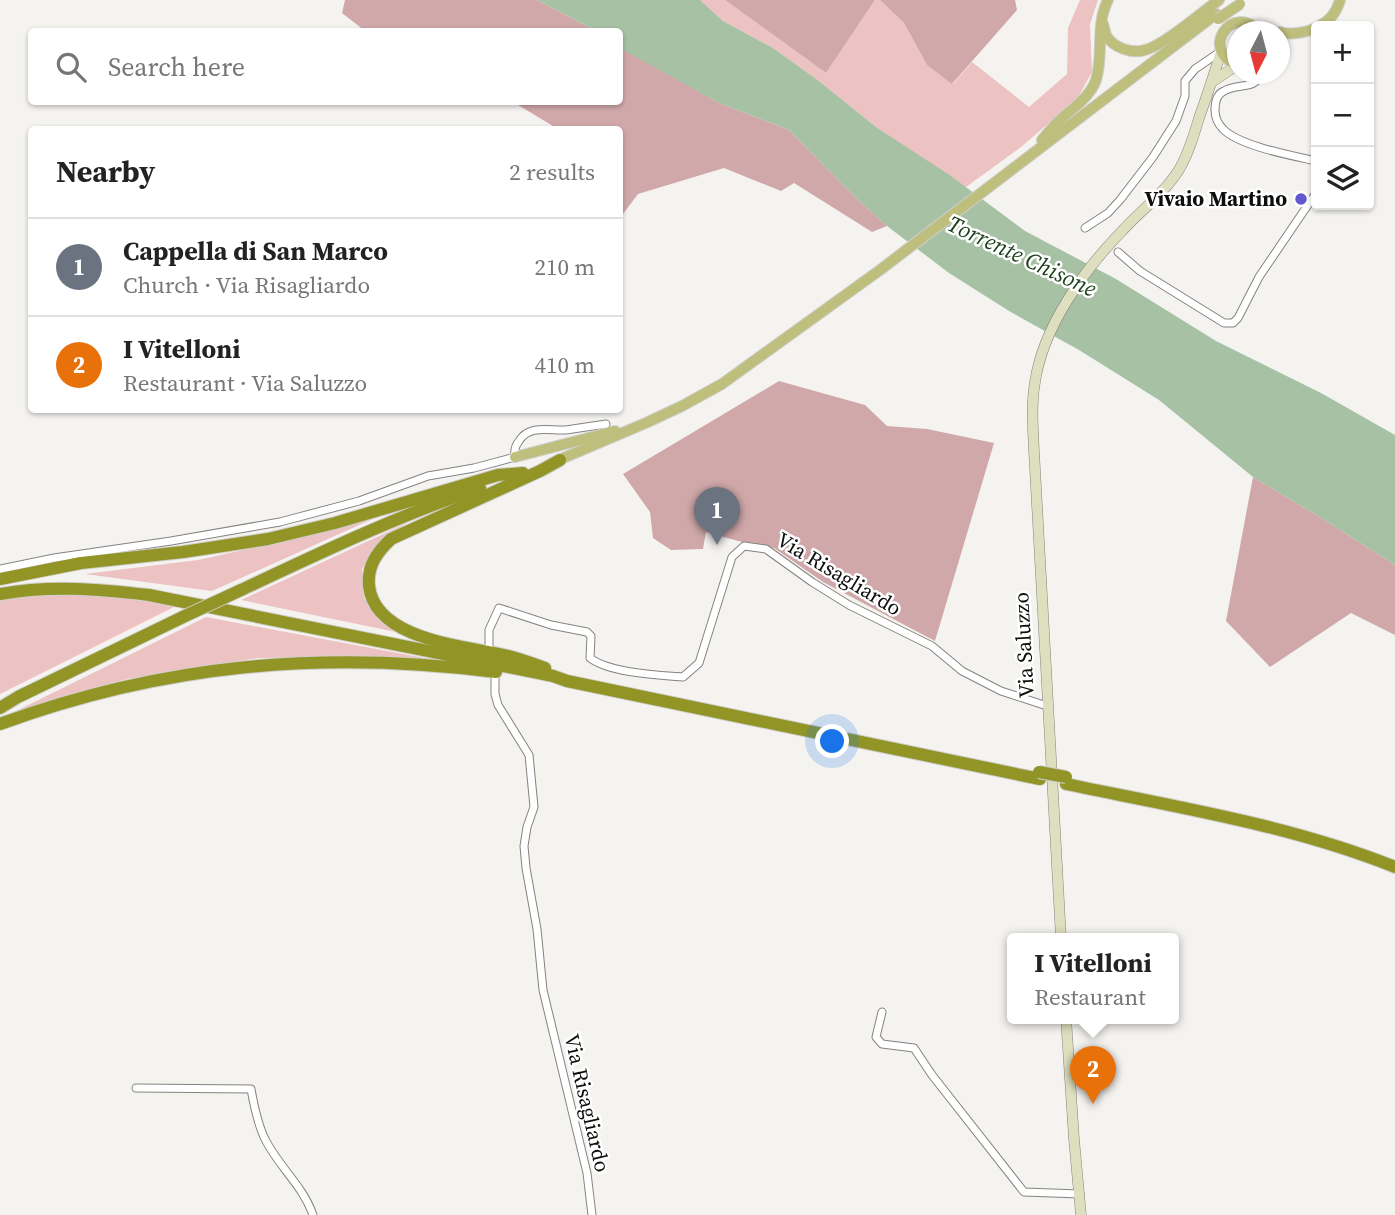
<!DOCTYPE html>
<meta charset="utf-8">
<style>
body{margin:0;font-family:"Source Serif 4",serif;background:#f2f2f2;color:#222}
.controls{position:absolute;right:21px;top:21px;display:grid;overflow:hidden;border-radius:7px;box-shadow:0 2px 5px #0004}
.controls button{width:63px;height:63px;display:grid;place-items:center;padding:0;border:0;border-bottom:2px solid #e0e0e0;background:#fff;color:#222;font:35px sans-serif}
.compass{position:absolute;left:1227px;top:21px;width:63px;height:63px;border-radius:50%;background:#fff;box-shadow:0 2px 5px #0004;rotate:186deg}
.you{position:absolute;left:833px;top:742px;width:24px;height:24px;margin:-18px;border:5px solid #fff;border-radius:50%;background:#1a73e8;box-shadow:0 0 0 10px #1a73e833}
.badge{display:grid;place-items:center;width:46px;height:46px;border-radius:50%;background:#2563eb;color:#fff;font-size:23px;font-weight:700}
.pin{position:absolute;translate:-50% -58px;filter:drop-shadow(0 2px 4px #0008)}
.pin::after{content:'';position:absolute;top:37px;width:24px;height:21px;background:inherit;clip-path:polygon(0 0,100% 0,50% 100%)}
.popup{position:absolute;left:1007px;top:933px;width:172px;height:91px;box-sizing:border-box;display:grid;place-content:center;border-radius:7px;background:#fff;filter:drop-shadow(0 2px 5px #0005);font-size:23px;white-space:nowrap;color:#767676}
.popup b{font-size:26px;color:#222}
.popup::after{content:'';position:absolute;left:50%;top:100%;margin-left:-14px;border:14px solid transparent;border-top-color:#fff}
.list{margin:0;padding:0;list-style:none}
h2{display:flex;justify-content:space-between;align-items:center;height:91px;margin:0;padding:0 28px;font-size:30px}
h2 small{font-size:23px;font-weight:400;color:#767676}
.list li{display:grid;grid-template-columns:46px 1fr auto;gap:21px;align-items:center;box-sizing:border-box;height:98px;padding:0 28px;border-top:2px solid #e0e0e0}
.list b{display:block;font-size:26px;white-space:nowrap}
.list p{margin:0;font-size:23px;white-space:nowrap;color:#767676}
.list em{font-size:23px;font-style:normal;color:#767676}
.icon{flex:none;width:38px;height:38px;fill:none;stroke:currentColor;stroke-width:2;stroke-linecap:round;stroke-linejoin:round}
.map{position:relative;flex:none;width:1395px;height:1215px;overflow:hidden}
.search{position:absolute;background:#fff;box-shadow:0 2px 5px #0004;left:28px;top:28px;width:595px;height:77px;display:flex;align-items:center;gap:18px;box-sizing:border-box;padding:0 24px;border-radius:7px;color:#767676;font-size:26px}
.panel{position:absolute;background:#fff;box-shadow:0 2px 5px #0004;left:28px;top:126px;width:595px;height:287px;border-radius:7px}
.map>svg:first-child{display:block}
.green{fill:#ecc2c2}
.forest{fill:#d0a8a9}
.water{fill:#a7c1a5}
.lines{fill:none;stroke-linecap:round;stroke-linejoin:round}
.street-casing{stroke:#858381;stroke-width:9}
.secondary-casing{stroke:#858381;stroke-width:11}
.primary-casing{stroke:#cfcfce;stroke-width:12}
.highway-casing{stroke:#cfcfce;stroke-width:14}
.street{stroke:#fff;stroke-width:7}
.secondary{stroke:#dedfbe;stroke-width:10}
.primary{stroke:#bebf7d;stroke-width:10}
.highway{stroke:#929526;stroke-width:12}
.primary-bridge-casing{stroke:#cfcfce;stroke-width:12;stroke-linecap:butt}
.highway-bridge-casing{stroke:#cfcfce;stroke-width:14;stroke-linecap:butt}
.primary-bridge{stroke:#bebf7d;stroke-width:10}
.highway-bridge{stroke:#929526;stroke-width:12}
.poi-dot{fill:#6257cf;stroke:#fff;stroke-width:2.5}
.labels{text-anchor:middle;stroke-width:5;stroke-linejoin:round;paint-order:stroke}
.poi-label{font-size:21px;font-weight:bold;fill:#0d0d0c;stroke:#fff;text-anchor:end}
.street-label{font-size:21px;fill:#0d0d0c;stroke:#fff}
.water-label{font-size:23px;font-style:italic;fill:#1a3f18;stroke:#fff}
</style>
<div class="map">
<svg width="1395" height="1215" viewBox="0 0 1395 1215">
<rect width="100%" height="100%" fill="#f5f3f0"/>
<g class="green">
<path d="M 700,0 L 725,0 L 826,73 L 875,0 L 880,0 L 904,23 L 927,65 L 953,84 L 972,62 L 1029,107 L 1067,74 L 1068,28 L 1080,0 L 1098,0 L 1090,24 L 1092,72 L 1077,99 L 1021,147 L 966,187 L 876,127 L 819,81 L 773,48 L 723,21 Z"/>
<path d="M 377,517 L 212,591 L 85,574 L 198,560 L 278,542 Z"/>
<path d="M 407,523 L 382,540 L 362,569 L 364,598 L 380,618 L 401,633 L 241,600 Z"/>
<path d="M 96,594 L 176,606 L 0,694 L 0,600 L 12,596 Z"/>
<path d="M 206,617 L 435,660 L 380,656 L 258,658 L 126,679 L 0,719 Z"/>
</g>
<g class="forest">
<path d="M 345,0 L 537,0 L 597,31 L 365,31 L 342,13 Z"/>
<path d="M 725,0 L 875,0 L 826,73 Z"/>
<path d="M 880,0 L 1015,0 L 1017,10 L 952,84 L 927,65 L 904,23 Z"/>
<path d="M 620,47 L 719,103 L 789,130 L 857,199 L 887,226 L 872,232 L 794,183 L 781,191 L 724,168 L 638,194 L 620,218 L 620,130 L 554,129 L 553,126 L 513,102 L 620,102 Z"/>
<path d="M 779,381 L 865,405 L 887,426 L 927,429 L 994,443 L 935,641 L 823,582 L 774,548 L 738,541 L 706,532 L 703,549 L 671,550 L 653,538 L 650,512 L 623,474 Z"/>
<path d="M 1253,477 L 1323,519 L 1395,565 L 1395,635 L 1351,613 L 1270,667 L 1226,621 Z"/>
</g>
<path class="water" d="M 537,0 L 700,0 L 723,21 L 773,48 L 819,81 L 876,127 L 951,176 L 1025,231 L 1116,279 L 1216,341 L 1321,393 L 1395,435 L 1395,565 L 1323,519 L 1253,477 L 1159,400 L 1079,350 L 1009,311 L 949,273 L 887,226 L 857,199 L 789,130 L 719,103 L 625,51 L 620,47 L 620,32 L 597,31 Z"/>
<g class="lines">
<g class="street-casing">
<g id="street">
<path d="M 1261,74 C 1256,90 1237,83 1224,91 C 1217,94 1215,103 1215,110 C 1215,117 1218,124 1223,129 C 1239,146 1294,156 1316,161"/>
<path d="M 1085,228 L 1108,213 L 1120,200 L 1153,157 L 1176,121 L 1185,96 L 1185,81 L 1195,69 L 1220,52"/>
<path d="M 1118,252 L 1140,271 L 1224,323 L 1233,323 L 1238,318 L 1259,277 L 1316,193"/>
<path d="M 0,569 L 54,558 L 171,541 L 280,522 L 359,501 L 428,476 L 474,468 L 515,457 C 514,451 515,446 519,441 C 529,424 550,431 566,430 C 579,428 593,426 606,424"/>
<path d="M 489,646 L 489,630 L 499,608 L 551,625 L 587,632 L 591,636 L 590,658 C 610,673 657,675 683,677 L 699,663 L 732,557 L 744,546 L 766,549 L 812,582 L 849,605 L 932,646 L 962,671 L 1001,691 L 1047,706"/>
<path d="M 495,677 L 495,694 L 498,705 L 529,755 L 534,807 L 527,827 L 524,846 L 526,868 L 537,929 L 543,990 L 587,1173 L 592,1215"/>
<path d="M 882,1012 L 876,1037 L 882,1044 L 914,1048 L 932,1075 L 1024,1192 L 1080,1194"/>
<path d="M 136,1088 L 251,1089 C 254,1106 258,1126 266,1141 C 280,1168 303,1186 313,1215"/>
</g>
</g>
<g class="secondary-casing">
<g id="secondary">
<path d="M 1212,82 L 1237,65"/>
<path d="M 1061,938 L 1034,451 C 1033,428 1031,405 1035,382 C 1043,327 1084,270 1122,231 C 1141,210 1166,192 1180,168 C 1189,152 1194,135 1199,118 C 1207,96 1214,74 1221,52"/>
<path d="M 1066,1018 L 1074,1139 L 1081,1215"/>
</g>
</g>
<g class="primary-casing">
<g id="primary">
<path d="M 1103,24 C 1104,28 1105,32 1106,35 C 1113,48 1132,54 1145,50 C 1163,46 1202,12 1219,0"/>
<path d="M 1319,26 C 1330,21 1337,11 1340,0"/>
<path d="M 1280,32 C 1292,35 1304,33 1316,28"/>
<path d="M 1238,65 C 1198,51 1233,1 1259,32"/>
<path d="M 1042,140 C 1048,133 1053,126 1060,120 C 1073,108 1090,97 1096,80 C 1104,54 1095,25 1108,0"/>
<path d="M 515,457 L 615,431"/>
<path d="M 554,462 L 648,422 L 682,406 L 722,384 L 880,270 L 1216,14"/>
</g>
</g>
<g class="highway-casing">
<g id="highway">
<path d="M 0,579 L 81,563 L 183,552 L 268,539 L 335,523 L 498,475 L 523,473"/>
<path d="M 241,590 C 320,553 397,516 480,488"/>
<path d="M 0,594 C 50,585 99,589 149,595 L 553,676 L 567,681 L 1040,779"/>
<path d="M 545,668 C 531,663 518,658 504,655 C 462,646 375,639 369,586 C 367,566 377,552 391,539 L 540,471 L 560,460"/>
<path d="M 0,708 L 18,697 L 185,616"/>
<path d="M 0,724 C 164,664 323,650 496,672"/>
<path d="M 1066,784 C 1176,807 1290,825 1395,867"/>
</g>
</g>
<use href="#street" class="street"/>
<use href="#secondary" class="secondary"/>
<use href="#primary" class="primary"/>
<use href="#highway" class="highway"/>
<g class="primary-bridge-casing">
<path id="primary-bridge" d="M 1218,19 L 1240,4"/>
</g>
<g class="highway-bridge-casing">
<g id="highway-bridge">
<path d="M 185,616 L 241,590"/>
<path d="M 1039,772 L 1066,777"/>
</g>
</g>
<use href="#primary-bridge" class="primary-bridge"/>
<use href="#highway-bridge" class="highway-bridge"/>
</g>
<circle class="poi-dot" cx="1301" cy="199" r="7"/>
<g class="labels">
<g class="poi-label">
<text x="1287" y="206">Vivaio Martino</text>
</g>
<g class="street-label">
<text transform="translate(839 574) rotate(31)" y="7">Via Risagliardo</text>
<text transform="translate(1024 645) rotate(-93)" y="7">Via Saluzzo</text>
<text transform="translate(587 1103) rotate(77)" y="7">Via Risagliardo</text>
</g>
<g class="water-label">
<text transform="translate(1022 256) rotate(25)" y="8">Torrente Chisone</text>
</g>
</g>
</svg>
<div class="controls">
<button>+</button>
<button>−</button>
<button><svg class="icon" aria-label="layers" viewBox="0 0 24 24"><path d="M12 4l9 5-9 5-9-5zM3 14l9 5 9-5"/></svg></button>
</div>
<svg class="compass" viewBox="-18 -18 36 36"><path d="M0-13l5 13h-10z" fill="#e53935"/><path d="M0 13l5-13h-10z" fill="#767676"/></svg>
<div class="you"></div>
<div class="pin badge" style="left:717px;top:545px;background:#6b7280">1</div>
<div class="pin badge" style="left:1093px;top:1104px;background:#e8710a">2</div>
<div class="popup"><b>I Vitelloni</b>Restaurant</div>
<div class="search"><svg class="icon" aria-label="search" viewBox="0 0 24 24"><circle cx="10" cy="10" r="6"/><path d="M15 15l6 6"/></svg>Search here</div>
<section class="panel">
<h2>Nearby<small>2 results</small></h2>
<ul class="list">
<li><span class="badge" style="background:#6b7280">1</span><div><b>Cappella di San Marco</b><p>Church · Via Risagliardo</p></div><em>210 m</em></li>
<li><span class="badge" style="background:#e8710a">2</span><div><b>I Vitelloni</b><p>Restaurant · Via Saluzzo</p></div><em>410 m</em></li>
</ul>
</section>
</div>
